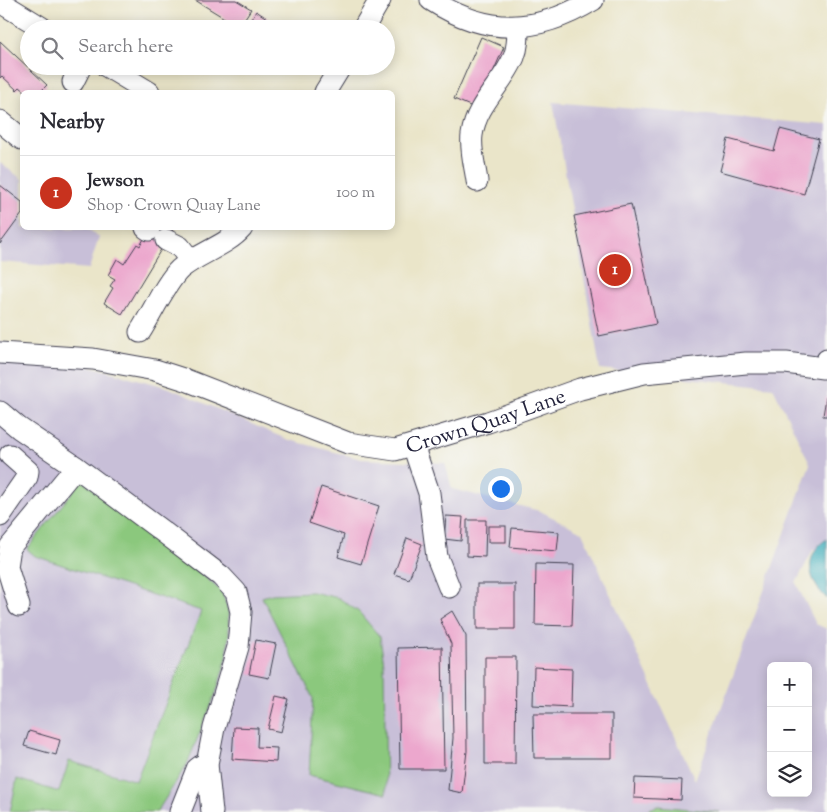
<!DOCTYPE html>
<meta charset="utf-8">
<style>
body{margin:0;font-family:"Sorts Mill Goudy",serif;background:#f2f2f3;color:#2b2b33}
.controls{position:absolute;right:15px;bottom:15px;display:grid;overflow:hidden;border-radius:8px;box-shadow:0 2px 12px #0003}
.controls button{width:45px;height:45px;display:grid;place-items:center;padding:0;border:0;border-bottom:1px solid #e1e1e2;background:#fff;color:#2b2b33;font:25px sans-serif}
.you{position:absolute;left:500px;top:488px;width:18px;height:18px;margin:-12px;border:4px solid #fff;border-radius:50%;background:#1a73e8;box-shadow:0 0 0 8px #1a73e833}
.badge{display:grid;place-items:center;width:32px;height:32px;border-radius:50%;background:#c8321e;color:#fff;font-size:16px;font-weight:700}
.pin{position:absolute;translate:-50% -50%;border:2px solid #fff;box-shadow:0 1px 5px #0006}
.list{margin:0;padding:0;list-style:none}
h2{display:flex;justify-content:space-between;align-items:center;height:65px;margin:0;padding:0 20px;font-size:21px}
h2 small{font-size:16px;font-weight:400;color:#7c7c81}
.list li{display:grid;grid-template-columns:32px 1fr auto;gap:15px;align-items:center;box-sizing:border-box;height:75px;padding:0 20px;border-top:1px solid #e1e1e2}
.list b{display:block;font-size:19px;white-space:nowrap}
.list p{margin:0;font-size:16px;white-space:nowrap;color:#7c7c81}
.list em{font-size:16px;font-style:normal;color:#7c7c81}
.icon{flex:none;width:28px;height:28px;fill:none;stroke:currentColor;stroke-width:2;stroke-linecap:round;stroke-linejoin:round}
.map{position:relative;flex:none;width:827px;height:812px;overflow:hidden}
.search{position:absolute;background:#fff;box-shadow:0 2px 12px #0003;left:20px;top:20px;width:375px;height:55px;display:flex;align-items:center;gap:12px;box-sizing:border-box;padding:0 18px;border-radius:28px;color:#7c7c81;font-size:19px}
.panel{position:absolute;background:#fff;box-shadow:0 2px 12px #0003;left:20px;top:90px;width:375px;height:140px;border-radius:8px}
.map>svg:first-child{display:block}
.industrial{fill:#c8bfd8;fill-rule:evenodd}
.green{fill:#8bc87d;stroke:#56755c}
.water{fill:#3eadbb;stroke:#30687b}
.building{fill:#eca7cd}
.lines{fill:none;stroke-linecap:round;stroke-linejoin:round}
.minor-casing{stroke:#403f50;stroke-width:23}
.minor{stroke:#fff;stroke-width:21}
.labels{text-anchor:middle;stroke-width:4.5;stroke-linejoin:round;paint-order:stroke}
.street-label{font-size:21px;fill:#22223b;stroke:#f6f6f2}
</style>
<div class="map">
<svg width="827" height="812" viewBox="0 0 827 812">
<rect width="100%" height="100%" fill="#f6f6f2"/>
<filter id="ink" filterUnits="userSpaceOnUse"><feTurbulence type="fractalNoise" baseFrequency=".02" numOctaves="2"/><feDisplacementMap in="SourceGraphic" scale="10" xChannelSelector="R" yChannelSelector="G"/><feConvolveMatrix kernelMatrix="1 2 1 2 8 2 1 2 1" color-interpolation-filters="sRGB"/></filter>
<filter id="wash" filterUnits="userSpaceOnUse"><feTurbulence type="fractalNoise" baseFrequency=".0096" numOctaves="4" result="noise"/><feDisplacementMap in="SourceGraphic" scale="20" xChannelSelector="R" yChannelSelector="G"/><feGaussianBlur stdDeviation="1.12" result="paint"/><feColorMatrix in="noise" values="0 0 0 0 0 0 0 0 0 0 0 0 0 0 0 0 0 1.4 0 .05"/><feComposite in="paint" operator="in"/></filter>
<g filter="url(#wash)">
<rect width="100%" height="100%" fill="#eae5c9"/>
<g class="industrial">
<path d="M 553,102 L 827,125 L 827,546 L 813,550 L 796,583 L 816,624 L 827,629 L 827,812 L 720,812 L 658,806 L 641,812 L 0,812 L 0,342 L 167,387 L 286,439 L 361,459 L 445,463 L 452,489 L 540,511 L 582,532 L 695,780 L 810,464 L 773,387 L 600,369 ZM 771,666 L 808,666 L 808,793 L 771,793 Z"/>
<path d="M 0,163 L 22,179 L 22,228 L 87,228 L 99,237 L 89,269 L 0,262 Z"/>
</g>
<g class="green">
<path d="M 82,480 L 205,577 L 222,592 L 228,611 L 229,633 L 227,657 L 216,693 L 187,764 L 157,812 L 10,812 L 17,779 L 59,792 L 69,761 L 136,781 L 201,611 L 35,556 L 27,549 Z"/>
<path d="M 312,592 L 339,598 L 359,612 L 380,637 L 384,664 L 386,794 L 309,775 L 313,698 L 262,597 L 272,594 Z"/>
<path d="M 658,806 L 720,812 L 641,812 Z"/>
</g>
<path class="water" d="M 827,539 L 827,599 C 823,594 817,589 815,583 C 806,566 811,549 827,539 Z"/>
<g id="blocks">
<g class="building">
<path d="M 195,0 L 236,0 L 251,9 L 239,27 Z"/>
<path d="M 256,11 L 281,27 L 280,29 L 245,29 Z"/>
<path d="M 481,37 L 504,47 L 477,109 L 454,99 Z"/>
<path d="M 0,41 L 47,85 L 40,92 L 26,92 L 20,87 L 17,90 L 2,76 L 0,78 Z"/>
<path d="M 780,129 L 819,139 L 804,194 L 720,171 L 728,139 L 774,151 Z"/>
<path d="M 0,185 L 22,202 L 22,214 L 0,244 Z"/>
<path d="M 631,204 L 656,324 L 599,336 L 574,216 Z"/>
<path d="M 150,228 L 174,228 L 122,314 L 104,303 L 113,288 L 110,286 L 115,279 L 108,275 L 117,259 L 124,264 L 137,244 L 140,246 Z"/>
<path d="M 826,397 L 827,398 L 827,416 L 823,416 Z"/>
<path d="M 321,487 L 379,506 L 361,564 L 338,557 L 344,535 L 309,523 Z"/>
<path d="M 446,516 L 463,517 L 461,541 L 444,539 Z"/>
<path d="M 467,520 L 486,520 L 485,557 L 467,556 Z"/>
<rect x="488" y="526" width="18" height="16"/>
<path d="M 512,528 L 559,532 L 557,551 L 510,547 Z"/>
<path d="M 407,538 L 422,544 L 409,579 L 394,574 Z"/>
<path d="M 536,564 L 574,565 L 572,626 L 535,625 Z"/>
<rect x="477" y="584" width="38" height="45"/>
<path d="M 452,611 L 466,636 L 467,751 L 462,793 L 448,790 L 453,738 L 451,644 L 440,619 Z"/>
<path d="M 256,640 L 276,644 L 269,678 L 249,674 Z"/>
<path d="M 442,647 L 444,769 L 400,769 L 398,648 Z"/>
<path d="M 485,657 L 516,657 L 515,764 L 485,764 Z"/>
<path d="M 534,667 L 572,669 L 571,707 L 533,705 Z"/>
<path d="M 276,696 L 289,699 L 281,732 L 268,729 Z"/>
<path d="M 533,714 L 612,714 L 612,758 L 534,758 Z"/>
<path d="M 234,727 L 258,728 L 257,747 L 277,748 L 276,762 L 232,759 Z"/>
<path d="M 29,731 L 60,740 L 56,755 L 24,746 Z"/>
<path d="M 635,778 L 682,780 L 681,800 L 634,798 Z"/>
</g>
</g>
</g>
<g filter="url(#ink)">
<use href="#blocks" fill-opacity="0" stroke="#403f50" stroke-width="1"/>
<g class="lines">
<g class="minor-casing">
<g id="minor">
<path d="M 431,0 C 487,36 537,34 593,0"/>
<path d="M 0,2 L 44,29"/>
<path d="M 363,29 L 380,0"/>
<path d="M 106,66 L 149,92"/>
<path d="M 73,82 L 81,66"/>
<path d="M 325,92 L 341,66"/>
<path d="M 0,121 L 22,139"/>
<path d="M 477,181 C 475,166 470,150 472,135 C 476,104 503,84 514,57 C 518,47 518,37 518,27"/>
<path d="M 146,228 L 149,230"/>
<path d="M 166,240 L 180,247 L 191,261"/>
<path d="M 140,332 C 151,315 166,282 180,269 C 199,253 226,246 242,228"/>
<path id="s1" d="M 0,353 L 93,359 L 155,370 L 186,380 L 348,443 L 395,450 L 488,422 L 580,389 L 644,373 L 746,363 L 786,363 L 823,368 L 827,360"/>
<path d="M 0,412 L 19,428 L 76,467 L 166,534 L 221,576 L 236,592 L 241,612 L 238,647 L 214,728 L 207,764 L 212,812"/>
<path d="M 413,445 L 429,493 L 437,557 L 449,587"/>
<path d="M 0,516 L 27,477 L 28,471 L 10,455"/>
<path d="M 19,606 L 7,567 L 10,547 L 76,467"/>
<path d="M 180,812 L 197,769 L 201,766 L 207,764"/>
</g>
</g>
<use href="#minor" class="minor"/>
</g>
</g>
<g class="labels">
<g class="street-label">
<text dy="7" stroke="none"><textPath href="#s1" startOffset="505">Crown Quay Lane</textPath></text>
</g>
</g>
</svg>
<div class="controls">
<button>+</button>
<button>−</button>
<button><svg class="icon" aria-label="layers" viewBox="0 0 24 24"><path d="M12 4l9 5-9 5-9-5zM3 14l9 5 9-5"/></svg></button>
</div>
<div class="you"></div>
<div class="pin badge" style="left:615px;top:270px">1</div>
<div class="search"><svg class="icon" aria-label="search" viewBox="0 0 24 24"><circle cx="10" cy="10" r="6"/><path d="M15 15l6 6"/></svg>Search here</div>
<section class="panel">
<h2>Nearby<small></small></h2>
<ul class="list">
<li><span class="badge">1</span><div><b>Jewson</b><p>Shop · Crown Quay Lane</p></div><em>100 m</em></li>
</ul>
</section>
</div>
